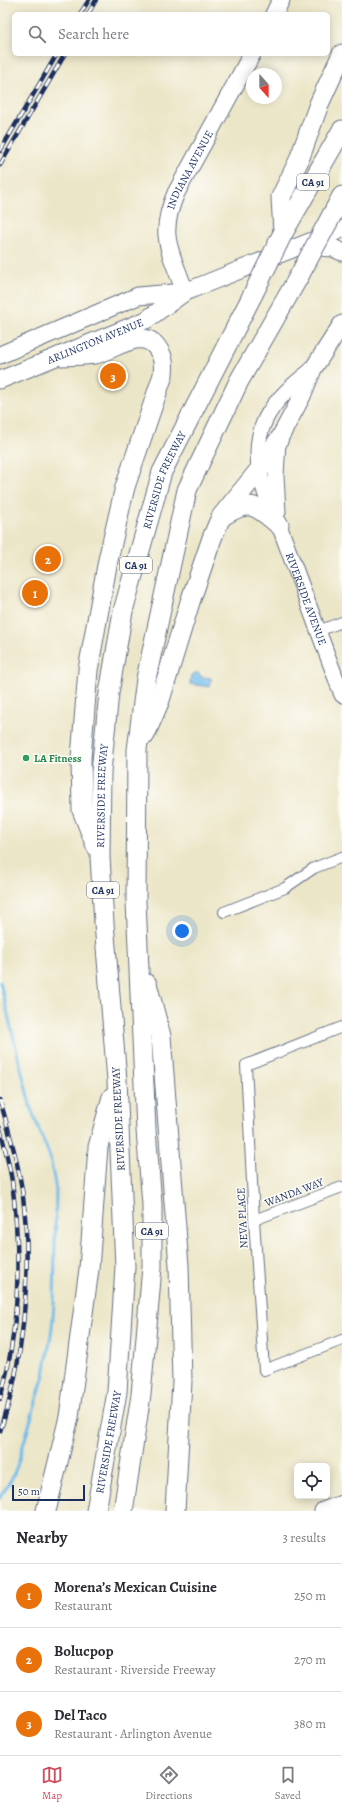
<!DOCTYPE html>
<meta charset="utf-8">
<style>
body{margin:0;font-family:Alegreya,serif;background:#f7f7f7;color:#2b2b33}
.controls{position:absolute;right:12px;bottom:12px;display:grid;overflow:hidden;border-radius:6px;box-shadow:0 2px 10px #0003}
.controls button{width:36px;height:36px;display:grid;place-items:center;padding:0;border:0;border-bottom:1px solid #e1e1e2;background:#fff;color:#2b2b33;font:20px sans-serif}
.compass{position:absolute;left:246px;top:68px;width:36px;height:36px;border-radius:50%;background:#fff;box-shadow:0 2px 10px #0003;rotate:159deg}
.scale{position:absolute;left:12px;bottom:10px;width:73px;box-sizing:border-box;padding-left:4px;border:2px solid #1b2f5e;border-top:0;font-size:11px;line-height:14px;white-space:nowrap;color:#1b2f5e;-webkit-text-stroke:3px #fdfcf7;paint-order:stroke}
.you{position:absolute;left:182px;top:931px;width:14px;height:14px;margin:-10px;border:3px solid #fff;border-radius:50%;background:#1a73e8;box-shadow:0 0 0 6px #1a73e833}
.badge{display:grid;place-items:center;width:26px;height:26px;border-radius:50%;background:#d1495b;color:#fff;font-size:13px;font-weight:700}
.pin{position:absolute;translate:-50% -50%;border:2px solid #fff;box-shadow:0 1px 4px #0006}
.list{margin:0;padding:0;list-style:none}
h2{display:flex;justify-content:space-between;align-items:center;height:52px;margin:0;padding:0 16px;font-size:17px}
h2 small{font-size:13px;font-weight:400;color:#7c7c81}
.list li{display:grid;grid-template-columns:26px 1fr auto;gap:12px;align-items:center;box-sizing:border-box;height:64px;padding:0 16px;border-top:1px solid #e1e1e2}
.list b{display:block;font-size:15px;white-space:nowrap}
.list p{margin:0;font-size:13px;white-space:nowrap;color:#7c7c81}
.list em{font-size:13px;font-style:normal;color:#7c7c81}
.icon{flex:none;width:22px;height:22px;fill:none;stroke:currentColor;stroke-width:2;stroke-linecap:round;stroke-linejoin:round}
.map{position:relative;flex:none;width:342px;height:1511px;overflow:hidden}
.search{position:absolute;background:#fff;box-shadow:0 2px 10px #0003;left:12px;right:12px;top:12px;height:44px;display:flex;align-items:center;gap:10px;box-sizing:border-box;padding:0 14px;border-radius:6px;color:#7c7c81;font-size:15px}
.sheet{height:244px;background:#fff}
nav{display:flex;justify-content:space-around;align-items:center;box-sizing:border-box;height:56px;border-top:1px solid #e1e1e2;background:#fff;font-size:11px;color:#7c7c81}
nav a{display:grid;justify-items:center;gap:2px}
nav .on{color:#d1495b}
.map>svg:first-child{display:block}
.water{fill:#70bcea;stroke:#4676a4}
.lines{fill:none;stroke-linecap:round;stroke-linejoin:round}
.stream{stroke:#70bcea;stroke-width:3}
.street-casing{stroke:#646f83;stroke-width:12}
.secondary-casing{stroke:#646f83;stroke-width:17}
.primary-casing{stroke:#646f83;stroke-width:19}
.highway-casing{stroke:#646f83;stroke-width:21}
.street{stroke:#fff;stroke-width:10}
.secondary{stroke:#fff;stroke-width:15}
.primary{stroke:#fff;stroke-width:17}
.highway{stroke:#fff;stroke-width:19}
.rail-casing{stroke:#1b2f5e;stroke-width:4.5}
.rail{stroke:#fdfcf7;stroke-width:3;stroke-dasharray:9;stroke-linecap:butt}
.highway-bridge-casing{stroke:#646f83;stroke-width:21;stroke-linecap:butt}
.highway-bridge{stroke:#fff;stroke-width:19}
.leisure-dot{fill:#2e9e5b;stroke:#fdfcf7;stroke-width:1.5}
.labels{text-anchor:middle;stroke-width:3;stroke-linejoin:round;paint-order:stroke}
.shield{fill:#fdfcf7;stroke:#5f6c8c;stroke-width:1}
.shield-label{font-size:10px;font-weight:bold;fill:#1b2f5e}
.street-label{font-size:11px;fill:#1b2f5e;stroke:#fdfcf7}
.leisure-label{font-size:11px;font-weight:bold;fill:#27864d;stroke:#fdfcf7;text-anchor:start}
</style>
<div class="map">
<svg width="342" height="1511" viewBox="0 0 342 1511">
<rect width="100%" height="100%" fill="#fdfcf7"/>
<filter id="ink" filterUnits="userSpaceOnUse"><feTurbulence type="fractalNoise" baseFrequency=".025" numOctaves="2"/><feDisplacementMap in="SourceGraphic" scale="8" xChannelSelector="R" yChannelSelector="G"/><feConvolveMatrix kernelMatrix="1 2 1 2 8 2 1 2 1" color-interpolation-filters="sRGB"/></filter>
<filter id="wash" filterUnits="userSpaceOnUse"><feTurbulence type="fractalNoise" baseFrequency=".012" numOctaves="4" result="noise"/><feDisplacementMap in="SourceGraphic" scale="16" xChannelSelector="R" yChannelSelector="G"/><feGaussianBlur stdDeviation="0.9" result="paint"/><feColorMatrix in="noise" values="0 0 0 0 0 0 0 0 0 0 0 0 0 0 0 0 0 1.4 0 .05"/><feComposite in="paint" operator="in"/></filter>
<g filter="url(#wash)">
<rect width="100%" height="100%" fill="#ece6c8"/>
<path class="water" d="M 197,672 L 202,677 L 211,678 L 210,687 L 190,684 L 191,675 Z"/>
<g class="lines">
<path class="stream" d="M 0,982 L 31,1109 L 50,1157 L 56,1190 L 54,1304 L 52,1329 L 44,1375 L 17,1466 L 12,1478 L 0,1498"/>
</g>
</g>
<g filter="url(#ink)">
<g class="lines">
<g class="street-casing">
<g id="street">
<path d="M 318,631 L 342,622"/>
<path d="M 224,912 L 285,888 L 314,868 L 342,857"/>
<path d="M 342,1027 L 246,1065 L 254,1220 L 264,1370 L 342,1340"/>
<path d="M 254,1220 L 342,1187"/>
</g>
</g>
<g class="secondary-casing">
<g id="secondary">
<path id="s1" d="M 313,369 C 295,383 275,399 265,420 C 249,454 263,494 279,525 L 342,695"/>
<path d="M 278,512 L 276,476 L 278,441"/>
</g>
</g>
<g class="primary-casing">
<g id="primary">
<path d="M 274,14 L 281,0"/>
<path d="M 306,246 L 333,248 L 342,252"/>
<path id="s2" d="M 185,292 C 171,251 157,237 176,193 L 252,54"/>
<path d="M 0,355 L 138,296 L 185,292"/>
<path id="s3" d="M 0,380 L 146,320 L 185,292 L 342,229"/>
<path d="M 278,441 L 302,396 L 313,369 L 342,324"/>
<path d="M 323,1511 L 342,1504"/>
</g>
</g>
<g class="highway-casing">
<g id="highway">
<path d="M 334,211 L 342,196"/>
<path d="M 283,233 L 281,197 L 299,160 L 319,104 L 342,54"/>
<path d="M 283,233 L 342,130"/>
<path d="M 61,356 C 72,355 84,356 95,354 C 114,350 143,325 158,349 C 164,358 164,365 163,375 L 125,487 L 108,560 L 88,670 L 81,758 L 82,810 L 96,846"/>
<path d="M 223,516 C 251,498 256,506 279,525"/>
<path d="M 145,735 L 160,700 L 190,602 L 212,538 L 221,517 L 260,469 L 278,441"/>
<path d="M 147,984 L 161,1036 L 179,1266 L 182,1381 L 175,1511"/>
<path d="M 46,1511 L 69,1417 L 89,1269 L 98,1147 L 112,1097"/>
<path id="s4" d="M 96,1511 L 117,1392 L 125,1267 L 117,1080 L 104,923 L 100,857 L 101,772 L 109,693 L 123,611 L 162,472 L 253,294"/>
<path d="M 123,1511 L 141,1395 L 152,1267 L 152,1204 L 146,1130 L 136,901 L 137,750 L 146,679 L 187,490 L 239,381 L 298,278"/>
</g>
</g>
<use href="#street" class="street"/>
<use href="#secondary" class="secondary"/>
<use href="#primary" class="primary"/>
<use href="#highway" class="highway"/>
<g class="rail-casing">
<g id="rail">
<path d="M 80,14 L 89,0"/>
<path d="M 88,14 L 96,0"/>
<path d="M 0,151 L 57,54"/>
<path d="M 0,165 L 65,54"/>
<path d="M 0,1100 C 9,1132 19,1165 23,1197 C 32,1268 24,1364 0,1431"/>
<path d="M 0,1128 C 4,1145 9,1163 12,1181 C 21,1253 20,1329 0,1399"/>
</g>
</g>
<use href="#rail" class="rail"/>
<g class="highway-bridge-casing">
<g id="highway-bridge">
<path d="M 298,278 L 334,211"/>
<path d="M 253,294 L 283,233"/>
</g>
</g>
<use href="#highway-bridge" class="highway-bridge"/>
</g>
</g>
<circle class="leisure-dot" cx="26" cy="758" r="4"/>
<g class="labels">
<g class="shield">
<rect x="297" y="174" width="32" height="16" rx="3"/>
<rect x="120" y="557" width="32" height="16" rx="3"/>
<rect x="87" y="882" width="32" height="16" rx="3"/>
<rect x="136" y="1223" width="32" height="16" rx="3"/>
</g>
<g class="shield-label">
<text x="313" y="186">CA 91</text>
<text x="136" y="569">CA 91</text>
<text x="103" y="894">CA 91</text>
<text x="152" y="1235">CA 91</text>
</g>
<g class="street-label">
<text dy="4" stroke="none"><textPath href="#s2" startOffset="130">INDIANA AVENUE</textPath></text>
<text dy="4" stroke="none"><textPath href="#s3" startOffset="103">ARLINGTON AVENUE</textPath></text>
<text dy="4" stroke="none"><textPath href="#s4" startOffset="1042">RIVERSIDE FREEWAY</textPath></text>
<text dy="4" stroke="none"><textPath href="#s1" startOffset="259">RIVERSIDE AVENUE</textPath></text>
<text dy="4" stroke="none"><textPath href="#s4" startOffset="718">RIVERSIDE FREEWAY</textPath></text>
<text transform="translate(118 1119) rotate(-93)" y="4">RIVERSIDE FREEWAY</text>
<text transform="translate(294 1192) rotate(-21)" y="4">WANDA WAY</text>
<text transform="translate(242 1218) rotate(-93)" y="4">NEVA PLACE</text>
<text dy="4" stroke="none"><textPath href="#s4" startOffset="70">RIVERSIDE FREEWAY</textPath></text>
</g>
<g class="leisure-label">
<text x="34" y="762">LA Fitness</text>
</g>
</g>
</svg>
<div class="controls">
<button><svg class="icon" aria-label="locate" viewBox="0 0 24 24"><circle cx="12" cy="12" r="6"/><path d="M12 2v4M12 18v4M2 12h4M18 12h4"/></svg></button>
</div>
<svg class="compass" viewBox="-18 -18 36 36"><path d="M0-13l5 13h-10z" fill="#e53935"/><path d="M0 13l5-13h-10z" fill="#7c7c81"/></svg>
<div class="scale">50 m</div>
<div class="you"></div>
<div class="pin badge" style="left:35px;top:593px;background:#e8710a">1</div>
<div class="pin badge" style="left:48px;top:559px;background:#e8710a">2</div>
<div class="pin badge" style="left:113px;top:376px;background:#e8710a">3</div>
<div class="search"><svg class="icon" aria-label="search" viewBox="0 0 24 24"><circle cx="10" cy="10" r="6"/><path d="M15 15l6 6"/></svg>Search here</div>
</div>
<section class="sheet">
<h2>Nearby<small>3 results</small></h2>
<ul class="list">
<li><span class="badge" style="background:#e8710a">1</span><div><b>Morena’s Mexican Cuisine</b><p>Restaurant</p></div><em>250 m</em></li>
<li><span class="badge" style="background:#e8710a">2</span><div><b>Bolucpop</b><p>Restaurant · Riverside Freeway</p></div><em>270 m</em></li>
<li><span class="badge" style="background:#e8710a">3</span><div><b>Del Taco</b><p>Restaurant · Arlington Avenue</p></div><em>380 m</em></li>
</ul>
</section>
<nav>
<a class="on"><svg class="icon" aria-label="map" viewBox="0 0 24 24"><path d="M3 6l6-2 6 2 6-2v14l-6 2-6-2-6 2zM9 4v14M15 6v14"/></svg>Map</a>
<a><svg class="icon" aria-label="directions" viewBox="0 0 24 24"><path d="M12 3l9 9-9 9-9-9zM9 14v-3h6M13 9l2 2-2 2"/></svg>Directions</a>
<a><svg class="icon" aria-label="saved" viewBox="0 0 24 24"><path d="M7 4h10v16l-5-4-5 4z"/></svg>Saved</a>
</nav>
